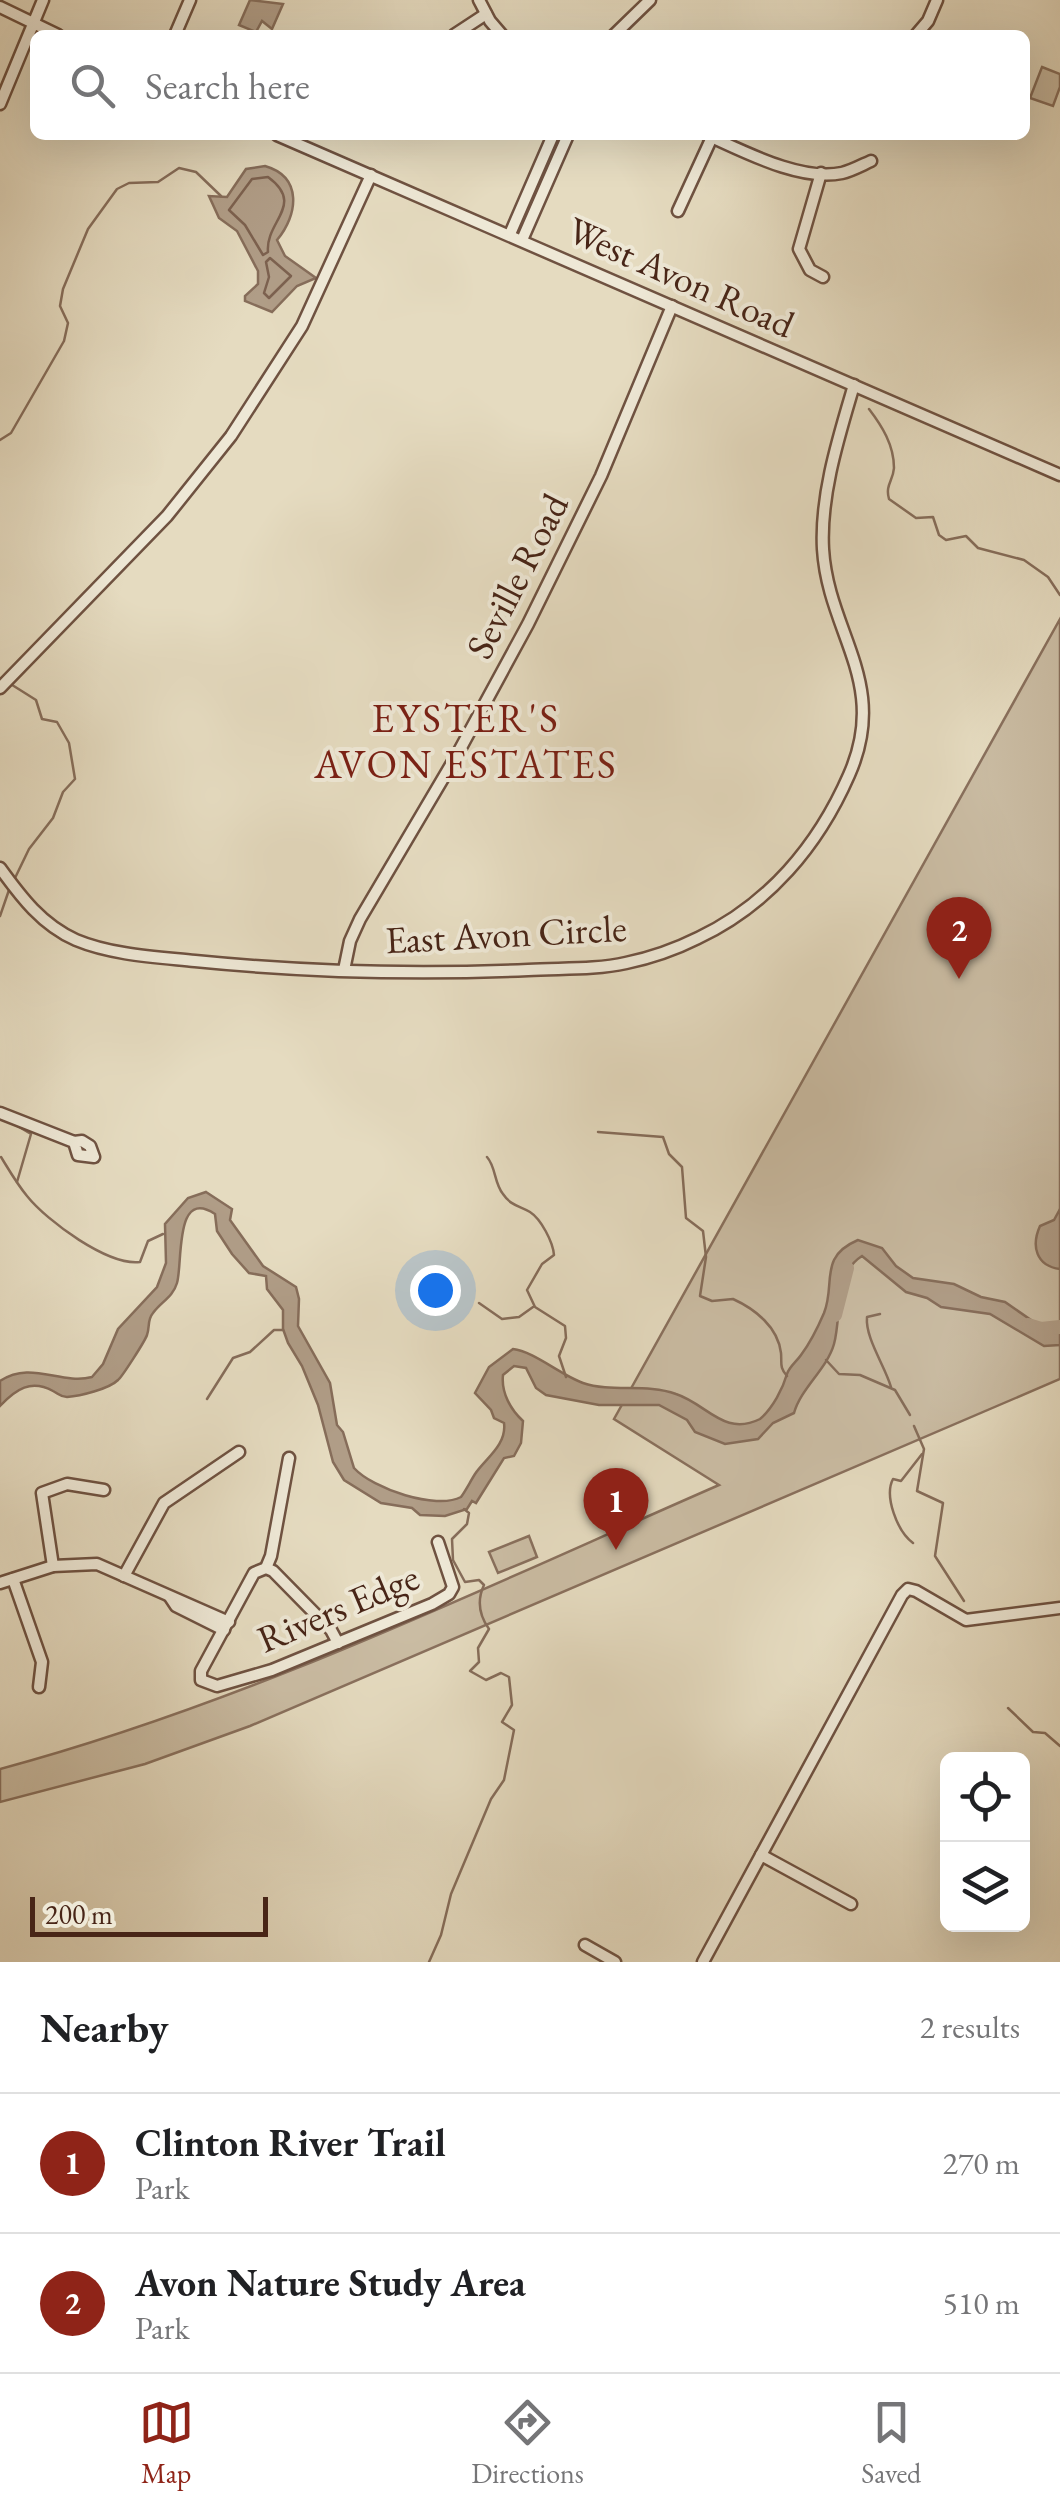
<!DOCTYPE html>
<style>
body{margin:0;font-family:"EB Garamond",serif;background:#f2f2f2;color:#202124}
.controls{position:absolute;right:30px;bottom:30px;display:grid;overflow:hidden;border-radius:15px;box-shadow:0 10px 40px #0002}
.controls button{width:90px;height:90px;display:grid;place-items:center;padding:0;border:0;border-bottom:2px solid #e0e0e0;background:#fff;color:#202124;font:50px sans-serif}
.scale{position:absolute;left:30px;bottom:25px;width:238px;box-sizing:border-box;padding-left:10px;border:5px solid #482517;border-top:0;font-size:28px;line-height:35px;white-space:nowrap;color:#482517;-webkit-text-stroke:8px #eee8d6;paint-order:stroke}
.you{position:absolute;left:435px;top:1290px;width:35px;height:35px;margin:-25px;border:8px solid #fff;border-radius:50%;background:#1a73e8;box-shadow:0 0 0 15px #1a73e833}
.badge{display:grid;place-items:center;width:65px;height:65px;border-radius:50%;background:#8f2418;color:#fff;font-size:32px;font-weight:700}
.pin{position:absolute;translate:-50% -82px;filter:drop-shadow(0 2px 5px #0008)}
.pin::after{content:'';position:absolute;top:52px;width:35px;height:30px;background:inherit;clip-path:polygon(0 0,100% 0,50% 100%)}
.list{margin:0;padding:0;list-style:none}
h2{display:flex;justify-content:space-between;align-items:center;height:130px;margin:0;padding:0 40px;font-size:42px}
h2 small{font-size:32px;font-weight:400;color:#757577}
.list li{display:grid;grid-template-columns:65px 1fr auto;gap:30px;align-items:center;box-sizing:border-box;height:140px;padding:0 40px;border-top:2px solid #e0e0e0}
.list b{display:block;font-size:38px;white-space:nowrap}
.list p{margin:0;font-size:32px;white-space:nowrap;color:#757577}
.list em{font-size:32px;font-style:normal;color:#757577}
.icon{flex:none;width:55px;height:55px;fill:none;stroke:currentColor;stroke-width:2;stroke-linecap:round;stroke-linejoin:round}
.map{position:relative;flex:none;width:1060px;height:1962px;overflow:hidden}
.search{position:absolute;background:#fff;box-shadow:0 10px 40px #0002;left:30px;right:30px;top:30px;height:110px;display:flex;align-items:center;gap:25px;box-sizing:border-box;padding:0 35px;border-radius:15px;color:#757577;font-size:38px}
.sheet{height:410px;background:#fff}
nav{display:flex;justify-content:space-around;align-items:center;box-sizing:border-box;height:140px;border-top:2px solid #e0e0e0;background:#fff;font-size:28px;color:#757577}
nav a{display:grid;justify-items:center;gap:5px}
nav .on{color:#8f2418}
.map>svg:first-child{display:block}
.green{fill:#cabca3;stroke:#89705d;stroke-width:2.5}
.water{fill:#b09d87;stroke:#866d5a;stroke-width:2.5}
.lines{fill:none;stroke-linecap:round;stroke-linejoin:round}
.shore{stroke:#7c614f;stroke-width:2.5}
.stream{stroke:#866d5a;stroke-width:2.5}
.river{stroke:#b09d87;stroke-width:14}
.minor-casing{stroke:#6f5241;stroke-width:15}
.minor{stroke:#eee8d6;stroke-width:10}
.labels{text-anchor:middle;stroke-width:8;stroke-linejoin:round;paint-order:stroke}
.street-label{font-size:38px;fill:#482517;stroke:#eee8d6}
.neighbourhood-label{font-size:40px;letter-spacing:2.5px;fill:#7a1f14;stroke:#eee8d6}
</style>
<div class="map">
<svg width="1060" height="1962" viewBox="0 0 1060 1962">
<rect width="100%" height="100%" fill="#e5dbc0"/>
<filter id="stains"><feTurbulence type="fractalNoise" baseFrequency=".002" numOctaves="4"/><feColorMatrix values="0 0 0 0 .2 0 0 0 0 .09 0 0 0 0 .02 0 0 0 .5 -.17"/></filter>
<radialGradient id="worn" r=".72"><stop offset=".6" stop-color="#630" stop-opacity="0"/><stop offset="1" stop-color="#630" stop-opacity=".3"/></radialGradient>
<g class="green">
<path d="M 1042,67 L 1060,74 L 1060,87 L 1053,106 L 1030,98 Z"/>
<path d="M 1060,619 L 1060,1379 L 250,1726 L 145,1764 L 0,1802 L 0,1769 C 249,1702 483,1588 719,1485 L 614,1419 Z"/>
<path d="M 529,1536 L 537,1557 L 498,1573 L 489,1552 Z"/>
</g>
<g class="water">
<path d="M 250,0 L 283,4 L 272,29 L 262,21 L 256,32 L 239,25 Z"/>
<path d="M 265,166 C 303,177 298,215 277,240 L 285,256 L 316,278 L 297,286 L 272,312 L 245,301 L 245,296 L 258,284 L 258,271 L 237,231 L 219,218 L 209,196 L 227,197 L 246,169 Z"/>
<path d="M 206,1192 L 232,1209 L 230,1220 L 263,1266 L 296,1287 L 299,1299 L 298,1326 L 330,1383 L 337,1425 L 343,1432 L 354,1468 C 373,1489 436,1510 461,1497 C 466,1490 470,1482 475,1474 C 485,1459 507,1445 504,1423 L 494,1418 L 491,1410 L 475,1393 L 489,1367 L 513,1349 C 533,1351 561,1375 583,1383 C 612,1393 646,1383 676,1394 C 707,1404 724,1437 760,1419 C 773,1408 783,1388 787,1374 C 789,1367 797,1361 801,1355 C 810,1343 818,1327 824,1313 C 836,1283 818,1257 858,1240 L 882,1248 L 896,1266 L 913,1278 L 954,1284 L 981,1297 L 1005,1302 L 1044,1329 L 1060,1325 L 1060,1345 L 1044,1346 L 990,1314 L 941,1307 L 927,1298 L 906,1292 L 862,1256 C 833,1274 842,1315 834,1344 C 827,1369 801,1388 794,1413 L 773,1423 L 758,1439 L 725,1444 L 695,1432 L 687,1420 L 659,1405 L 599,1405 L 546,1395 L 536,1388 L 526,1368 L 514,1366 L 503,1375 C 501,1393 511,1410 523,1421 L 521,1443 L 514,1456 L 504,1458 L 476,1503 L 472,1501 L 467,1509 L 445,1516 L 420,1515 L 412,1508 L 381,1503 L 344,1480 L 333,1462 L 318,1405 L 302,1366 L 288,1343 L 283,1329 L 283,1310 L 267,1289 L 266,1276 L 249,1273 L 232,1254 L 217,1231 L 215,1214 C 174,1187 183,1263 177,1283 C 173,1297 161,1302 153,1313 C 147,1320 150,1327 147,1335 C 145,1341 122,1377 118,1380 C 109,1389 80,1396 67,1397 C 60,1397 59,1394 53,1391 C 31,1379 16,1389 0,1406 L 0,1381 C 31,1360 60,1385 92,1377 L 103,1364 L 118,1329 L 157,1287 L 166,1263 L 165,1224 L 188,1198 Z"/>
<path d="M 1060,1209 L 1060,1269 C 1036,1266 1031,1246 1040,1226 L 1054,1220 Z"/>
</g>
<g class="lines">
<g class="shore">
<path d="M 268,177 C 306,205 265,221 268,252 L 263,255 L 245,225 L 229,210 L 252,179 Z"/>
<path d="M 270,258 L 291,276 L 269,298 L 264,293 L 269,277 L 266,262 Z"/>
</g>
<g class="stream">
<path d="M 869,409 C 882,426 894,445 894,468 C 893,481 885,485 889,499 L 916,518 L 933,517 L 939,535 L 946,540 L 966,536 L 978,548 L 1024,560 L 1048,577 L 1060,595"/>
<path d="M 0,440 L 11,433 L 64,341 L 68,323 L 60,306 L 63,289 L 88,229 L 117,189 L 129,183 L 158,182 L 179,168 L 196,172 L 221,196"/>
<path d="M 9,683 L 36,700 L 42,719 L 57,722 L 69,743 L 75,779 L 63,792 L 53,818 L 29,849 L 15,878"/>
<path d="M 0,916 L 9,890"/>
<path d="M 9,1121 L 31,1134 L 17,1182"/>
<path d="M 598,1132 L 663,1137 L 669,1154 L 682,1167 L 686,1218 L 703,1231 L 706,1257 L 700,1296 L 712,1301 L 733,1299 C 755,1309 778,1327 781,1353 C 782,1363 779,1367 787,1376"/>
<path d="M 1,1157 C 9,1170 17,1184 27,1196 C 47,1221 108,1266 140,1262 L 148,1241 L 163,1234"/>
<path d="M 487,1157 C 496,1167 494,1183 503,1194 C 511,1206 520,1206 530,1212 C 541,1219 553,1242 554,1255 L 542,1264 L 527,1290 L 535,1307 L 565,1326 L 566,1338 L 559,1356 L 566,1377"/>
<path d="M 479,1303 L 502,1319 L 519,1317 L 533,1307"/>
<path d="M 880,1314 L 867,1317 C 865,1338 885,1366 891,1387"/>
<path d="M 826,1360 L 839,1374 L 860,1375 L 895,1390 L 910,1415"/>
<path d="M 207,1399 L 233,1358 L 250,1352 L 274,1330 L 283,1330"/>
<path d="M 914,1426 L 924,1449 L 917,1491 L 943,1503 L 935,1556 L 964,1601"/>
<path d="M 913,1543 C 897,1531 884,1496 893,1479 L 901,1481 L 922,1454"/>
<path d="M 1008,1708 L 1033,1732 L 1045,1733 L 1060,1746"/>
<path d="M 429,1962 L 441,1935 L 451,1894 L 491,1799 L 504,1780 L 514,1730 L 502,1722 L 512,1705 L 509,1677 L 501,1673 L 486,1680 L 470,1671 L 479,1662 L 478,1648 L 489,1629 C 479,1615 477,1600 484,1585 L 479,1580 L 465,1582 L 453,1560 L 452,1539 L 467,1524 L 469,1513 L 464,1509"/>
</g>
<g class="river">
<path d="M 835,1315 L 847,1268"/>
<path d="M 1028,1325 L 1041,1329 L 1060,1327"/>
</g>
<g class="minor-casing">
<g id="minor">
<path d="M 479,0 L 490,21 L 502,35"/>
<path d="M 0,7 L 58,35"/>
<path d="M 175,35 L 190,0"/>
<path d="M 454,35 L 486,14"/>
<path d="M 614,35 L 650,0"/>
<path d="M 916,35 L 928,21 L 937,0"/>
<path d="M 0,104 L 43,0"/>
<path d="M 277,135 L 1060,475"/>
<path d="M 707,135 C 743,151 801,182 842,173 C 851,171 862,165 871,161"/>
<path d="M 821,173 L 799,249 L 810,270 L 823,277"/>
<path d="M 678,211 L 713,135"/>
<path d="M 510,234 L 553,135"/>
<path d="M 522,240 L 568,135"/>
<path d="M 0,688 L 167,516 L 231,436 L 302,326 L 371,175"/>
<path d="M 0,868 C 21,897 42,925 76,940 C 112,955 156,957 195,961 C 305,972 417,975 528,970 C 560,968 595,970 626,963 C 650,958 676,949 698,938 C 768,905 818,846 849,775 C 890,683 828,633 823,549 C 820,495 839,436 854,385"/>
<path d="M 344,970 L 350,941 L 360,919 L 458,753 L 528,624 L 601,476 L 672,306"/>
<path d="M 0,1113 L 74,1142 L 82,1141 L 90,1146 L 94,1157 L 78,1155 L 74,1142"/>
<path d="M 289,1458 L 271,1556 L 266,1568 L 254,1573 L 201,1671 L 201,1680 L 217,1686 L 272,1670 L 432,1604 L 449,1594 L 453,1587 L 438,1542"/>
<path d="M 53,1566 L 42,1493 L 67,1484 L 104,1490"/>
<path d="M 266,1568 L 273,1571 L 331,1630 L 338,1643"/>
<path d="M 124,1576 L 164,1503 L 239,1452"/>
<path d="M 13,1579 L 42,1662 L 39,1687"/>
<path d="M 0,1583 L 53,1566 L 97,1564 L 229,1622"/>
<path d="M 170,1597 L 176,1606 L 224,1630"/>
<path d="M 761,1855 L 851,1904"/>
<path d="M 585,1945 L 615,1962"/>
<path d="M 703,1962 L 902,1595 L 908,1589 L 916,1591 L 966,1620 L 1060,1608"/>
</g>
</g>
<use href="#minor" class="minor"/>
</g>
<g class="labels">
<g class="street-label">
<text transform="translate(681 277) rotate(24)" y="13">West Avon Road</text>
<text transform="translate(517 576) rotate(-63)" y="13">Seville Road</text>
<text transform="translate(506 934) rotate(-3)" y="13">East Avon Circle</text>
<text transform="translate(338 1608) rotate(-23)" y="13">Rivers Edge</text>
</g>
<g class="neighbourhood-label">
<text x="466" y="732">EYSTER'S<tspan x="466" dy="46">AVON ESTATES</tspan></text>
</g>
</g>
<rect width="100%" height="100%" filter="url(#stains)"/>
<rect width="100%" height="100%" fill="url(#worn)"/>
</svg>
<div class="controls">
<button><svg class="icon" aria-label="locate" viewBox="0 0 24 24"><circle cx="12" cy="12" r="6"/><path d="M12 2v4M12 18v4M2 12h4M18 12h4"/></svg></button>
<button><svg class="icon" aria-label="layers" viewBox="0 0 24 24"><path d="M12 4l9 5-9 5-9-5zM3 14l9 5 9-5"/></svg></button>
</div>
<div class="scale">200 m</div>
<div class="you"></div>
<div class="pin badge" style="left:616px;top:1550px">1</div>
<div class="pin badge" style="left:959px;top:979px">2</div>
<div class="search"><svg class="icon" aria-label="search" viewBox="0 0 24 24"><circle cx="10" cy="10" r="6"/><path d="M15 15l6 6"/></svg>Search here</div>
</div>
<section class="sheet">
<h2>Nearby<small>2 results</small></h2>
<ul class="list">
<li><span class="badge">1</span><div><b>Clinton River Trail</b><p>Park</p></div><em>270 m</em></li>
<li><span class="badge">2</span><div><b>Avon Nature Study Area</b><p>Park</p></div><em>510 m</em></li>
</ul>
</section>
<nav>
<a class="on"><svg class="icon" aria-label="map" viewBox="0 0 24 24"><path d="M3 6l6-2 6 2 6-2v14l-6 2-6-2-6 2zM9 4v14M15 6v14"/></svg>Map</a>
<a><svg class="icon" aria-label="directions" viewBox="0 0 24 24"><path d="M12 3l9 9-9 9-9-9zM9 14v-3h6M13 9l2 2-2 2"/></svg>Directions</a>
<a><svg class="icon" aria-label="saved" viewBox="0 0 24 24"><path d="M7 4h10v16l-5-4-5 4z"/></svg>Saved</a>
</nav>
